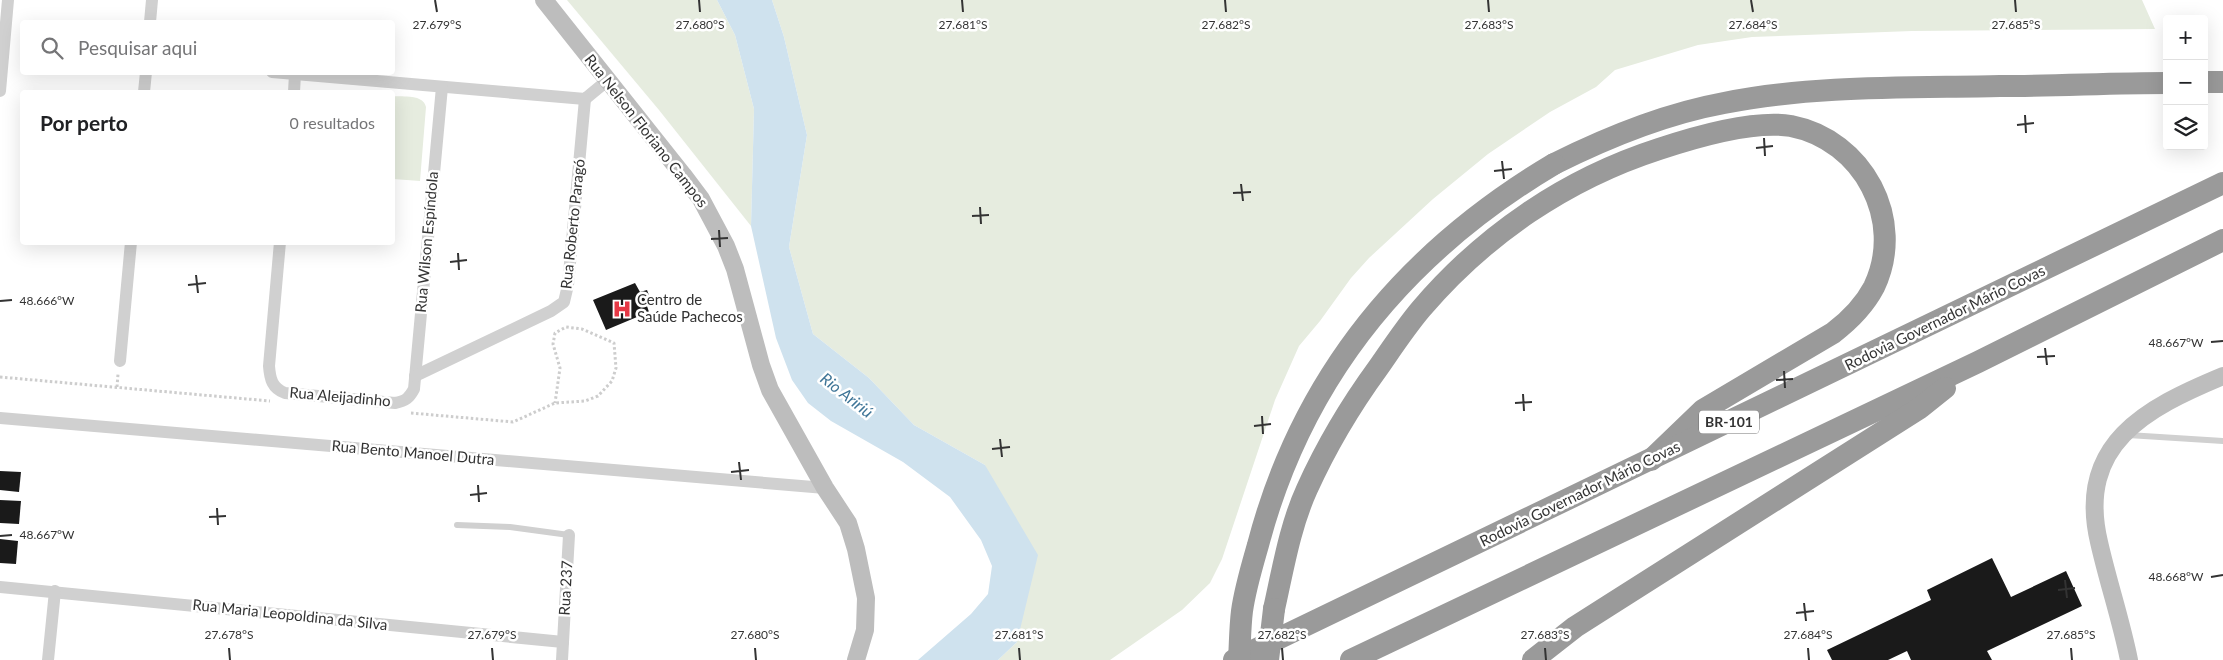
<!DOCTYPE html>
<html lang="pt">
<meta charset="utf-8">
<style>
body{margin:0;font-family:Lato,sans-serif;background:#f2f2f2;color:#202124}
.controls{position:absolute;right:15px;top:15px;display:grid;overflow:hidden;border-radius:5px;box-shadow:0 5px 20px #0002}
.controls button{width:45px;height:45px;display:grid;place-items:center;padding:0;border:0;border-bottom:1px solid #e0e0e0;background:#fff;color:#202124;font:25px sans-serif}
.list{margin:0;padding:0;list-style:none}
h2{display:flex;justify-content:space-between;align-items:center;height:65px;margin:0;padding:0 20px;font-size:21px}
h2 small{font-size:16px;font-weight:400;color:#757577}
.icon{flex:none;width:28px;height:28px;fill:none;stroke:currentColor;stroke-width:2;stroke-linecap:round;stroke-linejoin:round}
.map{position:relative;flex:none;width:2223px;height:660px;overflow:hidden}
.search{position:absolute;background:#fff;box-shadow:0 5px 20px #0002;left:20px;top:20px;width:375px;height:55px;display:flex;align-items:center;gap:12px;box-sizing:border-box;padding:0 18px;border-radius:5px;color:#757577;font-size:19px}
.panel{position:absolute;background:#fff;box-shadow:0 5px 20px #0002;left:20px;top:90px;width:375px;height:155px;border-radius:5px}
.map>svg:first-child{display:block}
.green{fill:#e6ecdf}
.water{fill:#cfe2ee}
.building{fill:#1a1a1a}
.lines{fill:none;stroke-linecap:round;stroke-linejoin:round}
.path{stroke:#cdcdcd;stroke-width:3;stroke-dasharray:2.5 2.5;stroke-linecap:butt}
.lane{stroke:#d0d0d0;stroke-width:6}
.street{stroke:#d0d0d0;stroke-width:12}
.secondary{stroke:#bdbdbd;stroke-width:18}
.highway{stroke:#9a9a9a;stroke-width:22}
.highway-bridge{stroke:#9a9a9a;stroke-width:22}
.ticks{fill:none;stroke:#333;stroke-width:2}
.labels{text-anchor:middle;stroke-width:5;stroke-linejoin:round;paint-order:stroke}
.shield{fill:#fff;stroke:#707070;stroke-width:1}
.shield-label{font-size:14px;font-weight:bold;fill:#333}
.street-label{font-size:15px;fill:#333;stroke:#fff}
.poi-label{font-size:15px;fill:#333;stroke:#fff;text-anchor:start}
.water-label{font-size:16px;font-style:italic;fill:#3f7597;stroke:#fff}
.ticks-label{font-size:12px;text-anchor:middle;fill:#333;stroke:#fff;stroke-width:5;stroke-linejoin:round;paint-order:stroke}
</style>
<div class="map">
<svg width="2223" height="660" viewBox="0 0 2223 660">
<rect width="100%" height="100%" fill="#fff"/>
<g class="green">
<path d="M 567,0 L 717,0 L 735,35 L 754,109 L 751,226 L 659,110 Z"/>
<path d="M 772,0 L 2142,0 L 2155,29 L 1912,31 L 1752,37 L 1698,45 L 1615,70 L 1596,87 L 1550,112 L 1488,154 L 1433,199 L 1369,258 L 1351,278 L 1320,321 L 1299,346 L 1275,400 L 1222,559 L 1210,583 L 1182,610 L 1110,660 L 998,660 L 1017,642 L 985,465 L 914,425 L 869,378 L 813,334 L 789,247 L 807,135 L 784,37 Z"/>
<path d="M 392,96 C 404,97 423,94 426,107 L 420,181 L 393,179 Z"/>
</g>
<path class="water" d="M 717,0 L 772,0 L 784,37 L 807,135 L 789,247 L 813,334 L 869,378 L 914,425 L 985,465 L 1038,555 L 1017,642 L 998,660 L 918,660 L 971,614 L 988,594 L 992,566 L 981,540 L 950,497 L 903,462 L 831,421 L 808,403 L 792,380 L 776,338 L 751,226 L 754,109 L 735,35 Z"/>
<g class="building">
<path d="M 635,283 L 640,292 L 647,290 L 652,303 L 647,306 L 649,312 L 606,330 L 593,300 Z"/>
<path d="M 0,471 L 21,472 L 19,492 L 0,490 Z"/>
<path d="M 0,500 L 21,501 L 19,524 L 0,523 Z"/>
<path d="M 0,539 L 18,541 L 16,564 L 0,563 Z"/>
<path d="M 1992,558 L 2011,597 L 2066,571 L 2082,606 L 1987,651 L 1992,660 L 1911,660 L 1907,651 L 1888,660 L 1832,660 L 1827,650 L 1931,600 L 1927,590 Z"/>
</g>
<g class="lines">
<g class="path">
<path d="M 0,377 L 270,401"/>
<path d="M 117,387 L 118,374"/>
<path d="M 411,413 L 513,422 L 555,403 L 585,401 L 598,396 L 612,381 L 616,368 L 614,343 L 582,329 L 566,327 L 555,333 L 553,344 L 560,368 L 555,403"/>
</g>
<g class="lane">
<path d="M 2128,435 L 2223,441"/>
<path d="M 457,525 L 510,527 L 569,535"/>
</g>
<g class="street">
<path d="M 150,22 L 152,0"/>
<path d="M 272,72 L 585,99 L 608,80"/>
<path d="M 0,91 L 8,0"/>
<path d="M 144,92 L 146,72"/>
<path d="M 294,92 L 295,74"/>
<path d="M 280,242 L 269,366 C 270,379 272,388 285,393 L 395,403 C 406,401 409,398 414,389 L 442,87"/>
<path d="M 120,361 L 131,242"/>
<path d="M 415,376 L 551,311 L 564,302 L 568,285 L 585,99"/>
<path d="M 0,418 L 825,488"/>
<path d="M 0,587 L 563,642 L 562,660"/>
<path d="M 563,642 L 569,535"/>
<path d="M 48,660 L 55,591"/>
</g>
<g class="secondary">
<path d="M 544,0 L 683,175 L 701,199 L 726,246 L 735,269 L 761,365 L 770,390 L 825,488 L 848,523 L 856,549 L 866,598 L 865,630 L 856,660"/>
<path d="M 2129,660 C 2121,620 2108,582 2099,542 C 2076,444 2146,408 2223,376"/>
</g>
<g class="highway">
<path d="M 2204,82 L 2223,82"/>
<path d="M 1554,164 C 1608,137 1664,114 1724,103 C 1814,85 1909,88 2000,86 C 2056,86 2111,83 2167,83"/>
<path d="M 1274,609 C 1283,569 1290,526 1307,489 C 1326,447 1351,405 1378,368 C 1392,348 1405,328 1421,309 C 1484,235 1566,179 1659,149 C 1695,137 1754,120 1791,126 C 1863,140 1906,220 1874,287 C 1864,306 1850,320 1833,333 L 1703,410 L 1651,460"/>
<path d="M 1234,660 L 2223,183"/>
<path d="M 1351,660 L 1978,362 L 2223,240"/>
<path d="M 1533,660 L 1575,627 L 1608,606 L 1920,408 L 1945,388"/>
</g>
<g class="highway-bridge">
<path d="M 1239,660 C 1240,644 1240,627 1242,611 C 1245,589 1252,566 1258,545 C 1302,377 1406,252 1554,164"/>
<path d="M 1268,660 L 1274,609"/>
</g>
</g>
<path class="ticks" d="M 435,0 L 437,12M 699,0 L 700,12M 962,0 L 963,12M 1225,0 L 1226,12M 1488,0 L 1489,12M 1751,0 L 1753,12M 2015,0 L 2016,12M 2025,115 L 2026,133M 2017,125 L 2034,123M 1764,138 L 1765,156M 1756,148 L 1773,146M 1502,161 L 1504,179M 1494,171 L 1512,169M 1241,184 L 1243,201M 1233,193 L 1251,192M 980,207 L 981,224M 972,216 L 989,215M 719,230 L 720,247M 711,239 L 728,238M 458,253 L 459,270M 450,262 L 467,260M 196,275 L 198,293M 188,285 L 206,283M 0,301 L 12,300M 2211,342 L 2223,341M 2045,348 L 2047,365M 2037,357 L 2055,356M 1784,371 L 1785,388M 1776,380 L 1793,379M 1523,394 L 1524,411M 1515,403 L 1532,402M 1262,416 L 1263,434M 1254,426 L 1271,424M 1000,439 L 1002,457M 992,449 L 1010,447M 739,462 L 741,480M 731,472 L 749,470M 478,485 L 479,502M 470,495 L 487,493M 217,508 L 218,525M 209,517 L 226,516M 0,536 L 12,535M 2211,577 L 2223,575M 2065,580 L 2067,598M 2058,590 L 2075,588M 1804,603 L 1806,621M 1796,613 L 1814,611M 229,648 L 230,660M 492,648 L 493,660M 755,648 L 756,660M 1019,648 L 1020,660M 1282,648 L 1283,660M 1545,648 L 1546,660M 1808,648 L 1809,660M 2071,648 L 2072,660"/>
<defs>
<g id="hospital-bare" transform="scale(1.5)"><path d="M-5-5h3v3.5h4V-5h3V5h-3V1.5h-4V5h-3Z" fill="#e63946" stroke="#fff" stroke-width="2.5" paint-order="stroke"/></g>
</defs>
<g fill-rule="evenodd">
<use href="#hospital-bare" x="622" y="309"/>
</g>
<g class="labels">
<rect class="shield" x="1699" y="410.5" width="60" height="23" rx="4"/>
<g class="shield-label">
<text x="1729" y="427">BR-101</text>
</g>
<g class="street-label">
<text transform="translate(646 131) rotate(52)" y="5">Rua Nelson Floriano Campos</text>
<text transform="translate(573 224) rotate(-84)" y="5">Rua Roberto Paragó</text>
<text transform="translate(427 242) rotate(-85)" y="5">Rua Wilson Espíndola</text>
<text transform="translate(1945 318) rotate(-26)" y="5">Rodovia Governador Mário Covas</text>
<text transform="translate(340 397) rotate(5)" y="5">Rua Aleijadinho</text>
<text transform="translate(413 453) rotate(5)" y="5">Rua Bento Manoel Dutra</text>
<text transform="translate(1580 494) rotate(-26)" y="5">Rodovia Governador Mário Covas</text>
<text transform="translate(566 588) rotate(-87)" y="5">Rua 237</text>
<text transform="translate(290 615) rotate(6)" y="5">Rua Maria Leopoldina da Silva</text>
</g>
<g class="poi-label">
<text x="637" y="305">Centro de<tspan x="637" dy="17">Saúde Pachecos</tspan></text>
</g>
<g class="water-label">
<text transform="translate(847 395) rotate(38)" y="6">Rio Aririú</text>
</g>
</g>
<g class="ticks-label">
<text x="437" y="29">27.679°S</text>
<text x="700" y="29">27.680°S</text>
<text x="963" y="29">27.681°S</text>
<text x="1226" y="29">27.682°S</text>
<text x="1489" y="29">27.683°S</text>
<text x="1753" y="29">27.684°S</text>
<text x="2016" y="29">27.685°S</text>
<text x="47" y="305">48.666°W</text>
<text x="2176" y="347">48.667°W</text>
<text x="47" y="539">48.667°W</text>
<text x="2176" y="581">48.668°W</text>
<text x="229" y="639">27.678°S</text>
<text x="492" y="639">27.679°S</text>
<text x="755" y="639">27.680°S</text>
<text x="1019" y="639">27.681°S</text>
<text x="1282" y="639">27.682°S</text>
<text x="1545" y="639">27.683°S</text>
<text x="1808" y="639">27.684°S</text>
<text x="2071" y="639">27.685°S</text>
</g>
</svg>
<div class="controls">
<button>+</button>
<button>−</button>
<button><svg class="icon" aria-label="layers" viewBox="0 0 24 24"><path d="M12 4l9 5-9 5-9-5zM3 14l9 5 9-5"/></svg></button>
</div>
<div class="search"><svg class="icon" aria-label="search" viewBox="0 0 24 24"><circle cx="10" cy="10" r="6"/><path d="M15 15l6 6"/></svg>Pesquisar aqui</div>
<section class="panel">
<h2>Por perto<small>0 resultados</small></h2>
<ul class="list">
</ul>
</section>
</div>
